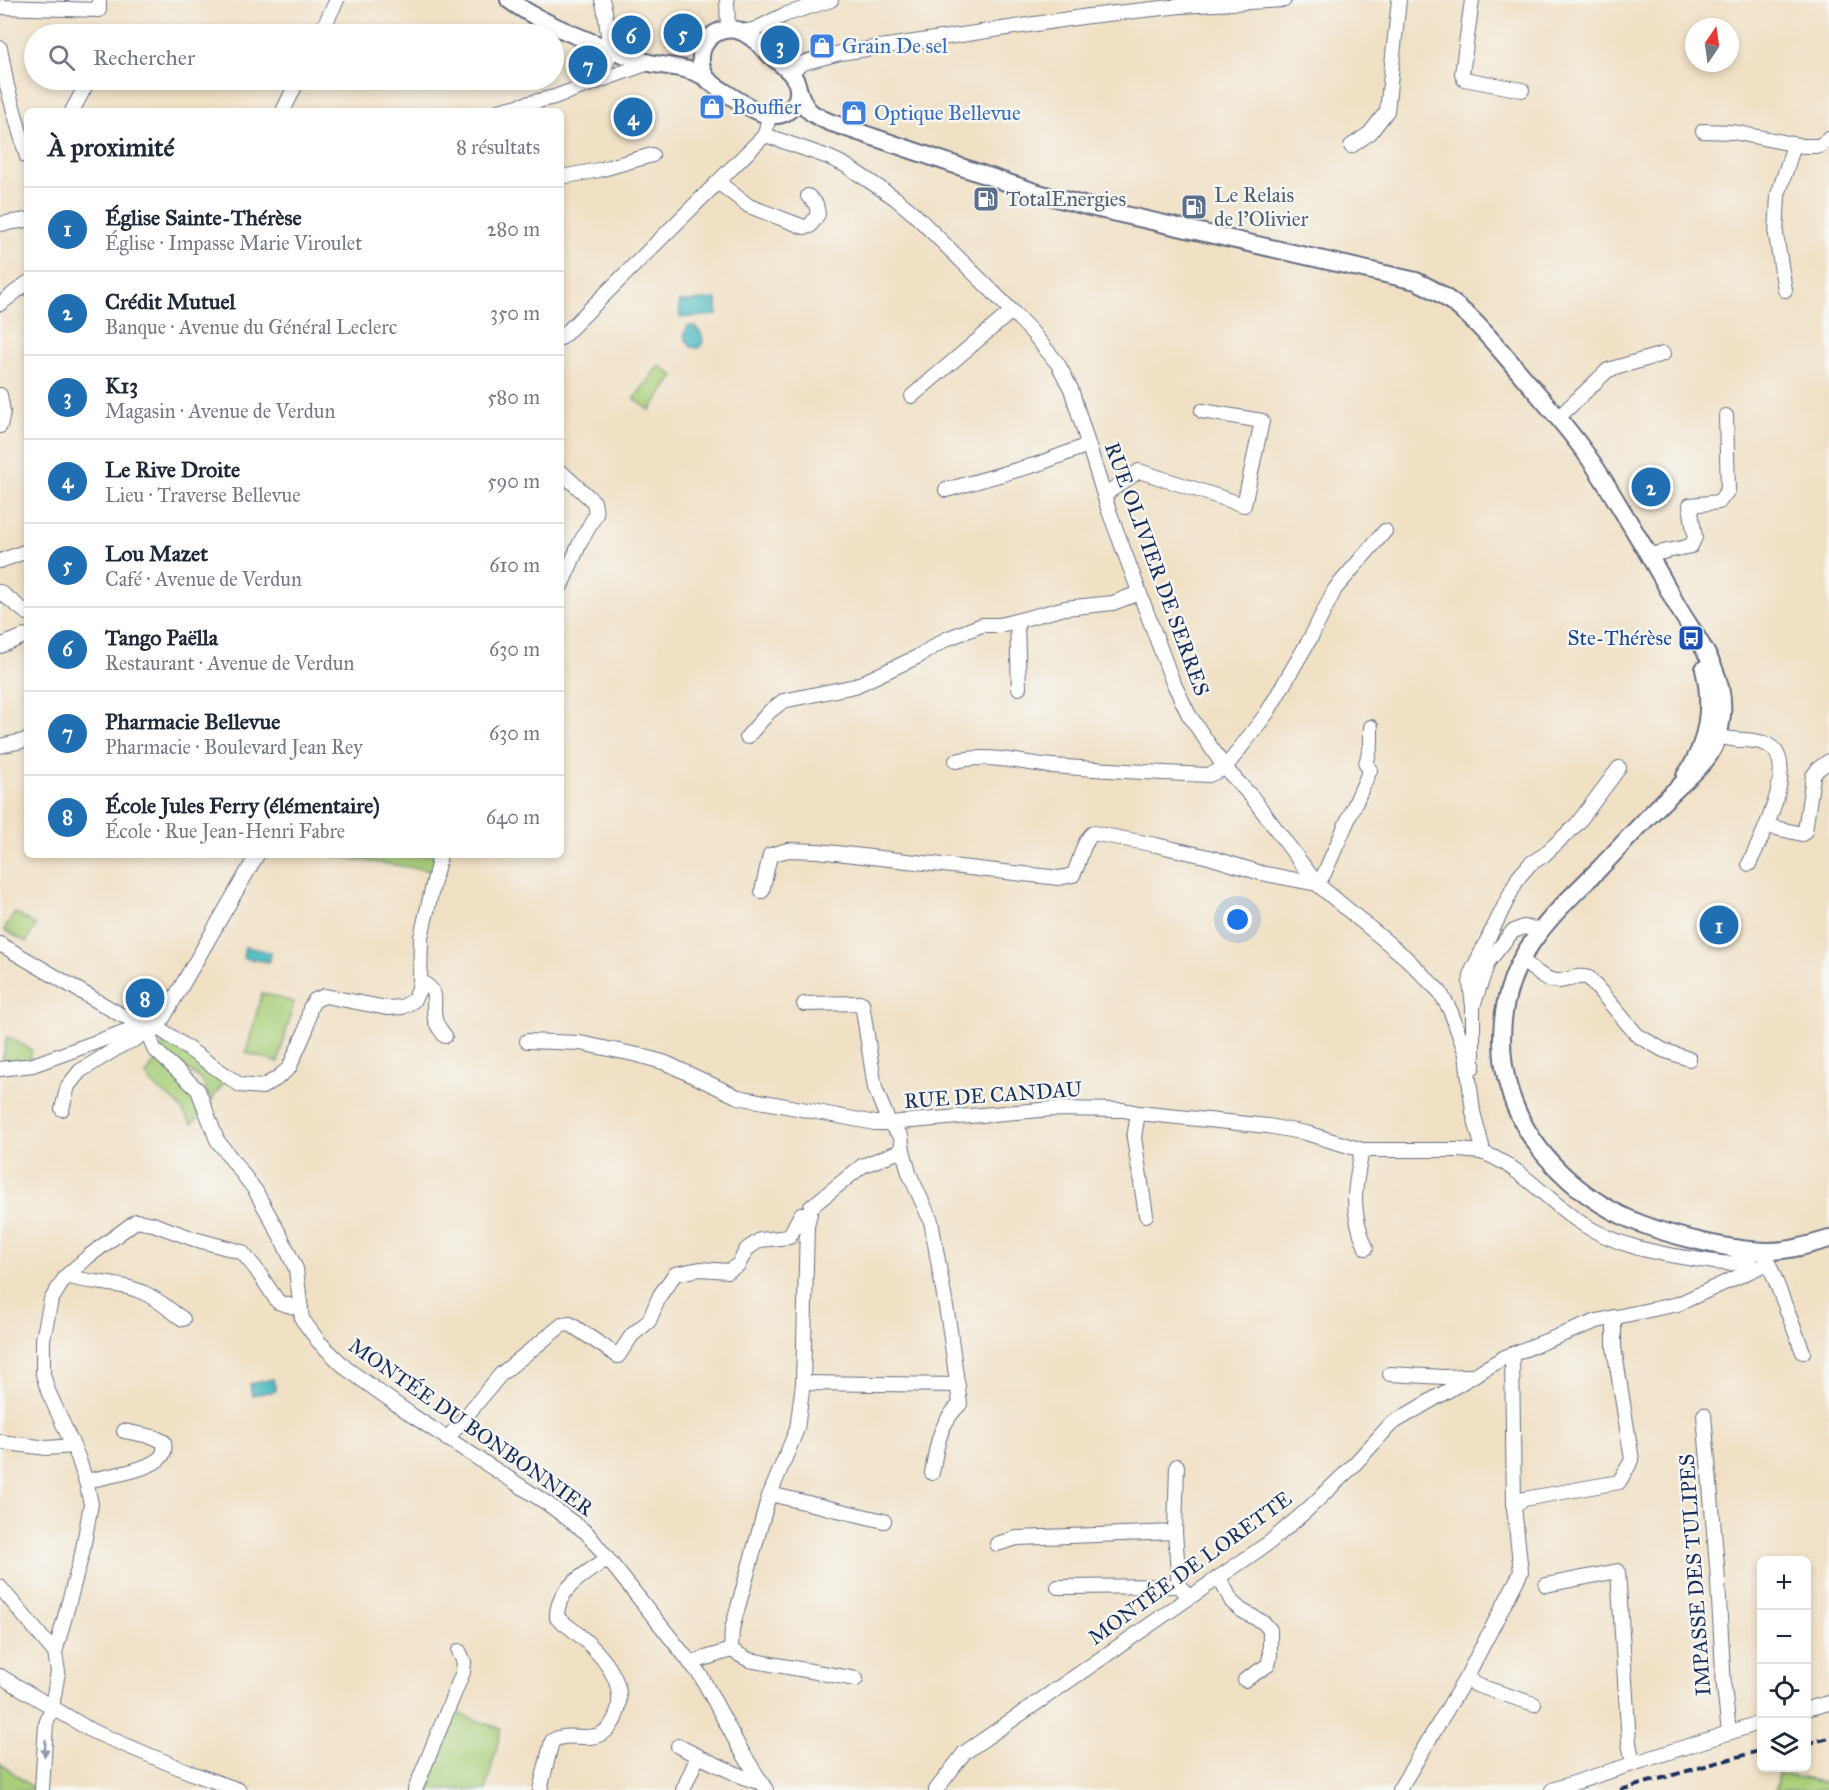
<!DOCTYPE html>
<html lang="fr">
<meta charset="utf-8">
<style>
body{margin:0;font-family:"IM FELL Great Primer",serif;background:#f2f2f3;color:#1f2937}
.controls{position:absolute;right:18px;bottom:18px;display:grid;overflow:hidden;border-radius:9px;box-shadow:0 3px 9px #0003}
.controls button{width:54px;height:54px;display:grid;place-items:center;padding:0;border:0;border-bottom:2px solid #e0e1e3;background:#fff;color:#1f2937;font:30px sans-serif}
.compass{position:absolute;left:1685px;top:18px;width:54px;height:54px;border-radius:50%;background:#fff;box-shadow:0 3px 9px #0003;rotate:13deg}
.you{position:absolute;left:1238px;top:920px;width:21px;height:21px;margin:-15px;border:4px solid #fff;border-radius:50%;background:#1a73e8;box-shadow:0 0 0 9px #1a73e833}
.badge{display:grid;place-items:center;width:39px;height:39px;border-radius:50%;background:#1f6fb2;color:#fff;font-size:20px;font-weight:700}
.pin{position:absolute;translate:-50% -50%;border:3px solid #fff;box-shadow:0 2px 6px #0006}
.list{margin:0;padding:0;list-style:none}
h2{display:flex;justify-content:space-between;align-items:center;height:78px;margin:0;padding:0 24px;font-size:26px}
h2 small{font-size:20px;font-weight:400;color:#747a83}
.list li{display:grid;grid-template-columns:39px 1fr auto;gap:18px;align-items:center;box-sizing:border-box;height:84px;padding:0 24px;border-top:2px solid #e0e1e3}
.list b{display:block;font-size:22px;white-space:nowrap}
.list p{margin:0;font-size:20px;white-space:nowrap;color:#747a83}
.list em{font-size:20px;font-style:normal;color:#747a83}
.icon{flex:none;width:33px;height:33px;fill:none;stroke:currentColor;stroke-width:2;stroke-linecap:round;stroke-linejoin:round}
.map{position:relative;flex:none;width:1829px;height:1790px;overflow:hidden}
.search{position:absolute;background:#fff;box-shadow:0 3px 9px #0003;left:24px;top:24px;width:540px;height:66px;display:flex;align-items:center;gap:15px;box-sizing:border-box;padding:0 21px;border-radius:33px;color:#747a83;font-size:22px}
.panel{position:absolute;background:#fff;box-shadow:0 3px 9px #0003;left:24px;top:108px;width:540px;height:750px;border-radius:9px}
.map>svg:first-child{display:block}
.green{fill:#a9cf79;stroke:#627f6c;stroke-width:1.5}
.water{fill:#4ab9c0;stroke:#32748f;stroke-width:1.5}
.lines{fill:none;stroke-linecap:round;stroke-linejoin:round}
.minor-casing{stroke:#666d82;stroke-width:16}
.major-casing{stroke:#666d82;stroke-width:20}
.minor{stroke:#fff;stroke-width:14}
.major{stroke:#fff;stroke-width:16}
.rail{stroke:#1b2f5e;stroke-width:4;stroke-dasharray:9 4.5;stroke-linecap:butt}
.oneway{fill:#8d97ae}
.labels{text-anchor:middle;stroke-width:5;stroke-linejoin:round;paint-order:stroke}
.shop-label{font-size:21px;fill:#366cbe;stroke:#f6f6f2;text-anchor:start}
.service-label{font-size:21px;fill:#4e5e75;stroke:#f6f6f2;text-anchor:start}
.street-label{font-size:21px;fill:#1b2f5e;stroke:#f6f6f2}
.transit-label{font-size:21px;fill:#164399;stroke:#f6f6f2;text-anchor:end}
</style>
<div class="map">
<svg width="1829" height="1790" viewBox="0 0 1829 1790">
<rect width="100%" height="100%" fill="#f6f6f2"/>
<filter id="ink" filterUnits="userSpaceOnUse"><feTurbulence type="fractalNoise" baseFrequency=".0167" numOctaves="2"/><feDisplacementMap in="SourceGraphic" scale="12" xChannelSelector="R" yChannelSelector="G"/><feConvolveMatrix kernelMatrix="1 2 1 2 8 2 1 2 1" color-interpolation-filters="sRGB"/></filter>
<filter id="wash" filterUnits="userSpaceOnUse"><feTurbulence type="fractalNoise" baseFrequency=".008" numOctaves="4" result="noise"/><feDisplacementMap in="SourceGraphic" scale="24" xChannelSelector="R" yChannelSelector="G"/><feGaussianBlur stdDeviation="1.35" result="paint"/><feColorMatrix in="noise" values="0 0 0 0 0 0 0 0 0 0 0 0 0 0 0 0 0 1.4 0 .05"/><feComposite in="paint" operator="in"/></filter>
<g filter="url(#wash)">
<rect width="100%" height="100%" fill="#f0e0c4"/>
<g class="green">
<path d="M 659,365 L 674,376 L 650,410 L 634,399 Z"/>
<path d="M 326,855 L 436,855 L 434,871 Z"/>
<path d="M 15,913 L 36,925 L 26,942 L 4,930 Z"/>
<path d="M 262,993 L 294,1002 L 278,1062 L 246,1053 Z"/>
<path d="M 162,1035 L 225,1081 L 211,1101 L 202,1080 L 162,1051 Z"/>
<path d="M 7,1037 L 32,1050 L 29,1062 L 2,1063 Z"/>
<path d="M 156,1060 L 194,1090 L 205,1110 L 192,1124 L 177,1103 L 153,1085 L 146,1075 Z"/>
<path d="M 448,1710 L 501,1729 L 486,1790 L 419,1790 Z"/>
<path d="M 0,1763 L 33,1788 L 32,1790 L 0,1790 Z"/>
<path d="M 1779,1774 L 1829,1783 L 1829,1790 L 1776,1790 Z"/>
</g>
<g class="water">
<path d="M 717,299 L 717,315 L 680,318 L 679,302 Z"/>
<path d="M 688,326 L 694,326 L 701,333 L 703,342 L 699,348 L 691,347 L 686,340 L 684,334 Z"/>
<path d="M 245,947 L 271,952 L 269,962 L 243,958 Z"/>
<path d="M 273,1379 L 276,1391 L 252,1395 L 250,1384 Z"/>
</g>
</g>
<g filter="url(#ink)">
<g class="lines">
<g class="minor-casing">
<g id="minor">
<path d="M 727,0 L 728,30"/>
<path d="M 1472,0 L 1462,74 L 1464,79 L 1522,90"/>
<path d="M 0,7 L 99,10 L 99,0"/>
<path d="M 743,32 L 756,29 L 784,15 L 831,0"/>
<path d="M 320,34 L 337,0"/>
<path d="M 0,48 L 7,86 L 27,157"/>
<path d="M 789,72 L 803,63 L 840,53 L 1089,16 L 1181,6 L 1284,0"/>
<path d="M 594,83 C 610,67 610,55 608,34 C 606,22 606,11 602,0"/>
<path d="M 72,111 L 85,87"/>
<path d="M 283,111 L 298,80"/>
<path d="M 498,111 L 554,97 L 649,63"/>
<path d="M 1703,131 L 1733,132 L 1803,146 L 1819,146 L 1829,139"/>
<path d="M 765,135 L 828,157 L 845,165 L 895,198 L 913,213 L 996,295 L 1031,331 L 1058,364 L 1071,389 L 1109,511 L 1172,680 L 1189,715 L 1225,768 L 1252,797 L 1317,884 L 1406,958 L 1440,992 L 1451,1012 L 1466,1054 L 1473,1112 L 1482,1146 L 1481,1152 C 1519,1165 1546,1199 1578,1221 C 1615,1246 1658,1254 1701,1260 C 1720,1263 1743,1269 1756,1250"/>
<path d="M 1351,146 L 1370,133 L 1387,111 L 1399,0"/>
<path d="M 561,177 L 599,170 L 652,155"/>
<path d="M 719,183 L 749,206 L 804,227 L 810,226 L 818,214 L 816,204 L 808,196"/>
<path d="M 0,224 L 27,220"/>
<path d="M 1785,290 L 1776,235 L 1778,195 L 1794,145"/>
<path d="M 0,304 L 27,283"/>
<path d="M 561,338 L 765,135 L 769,115"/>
<path d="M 0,395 L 3,412 L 0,426"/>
<path d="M 912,396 L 1012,311"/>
<path d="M 1558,418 L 1608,370 L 1663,354"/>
<path d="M 561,472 L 594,502 L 596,514 L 580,543 L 561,586"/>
<path d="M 946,490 L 1038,464 L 1088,445"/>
<path d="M 1104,495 L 1139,471 L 1244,505 L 1262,421 L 1202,411"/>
<path d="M 1649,555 L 1691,546 L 1695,537 L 1690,505 L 1719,502 L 1728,490 L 1726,416"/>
<path d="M 0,561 L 27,551"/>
<path d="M 0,592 L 27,613"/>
<path d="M 1017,621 L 1019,688"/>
<path d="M 0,646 L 27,635"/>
<path d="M 1709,734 C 1717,736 1724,738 1732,739 C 1744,741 1757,739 1768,745 C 1801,762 1760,841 1749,864"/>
<path d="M 747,737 L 769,712 L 783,701 L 855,686 L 917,657 L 946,639 L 982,625 L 1000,625 L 1065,608 L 1113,603 L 1139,593"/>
<path d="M 0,746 L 27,740"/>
<path d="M 956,761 C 989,753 1020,763 1052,766 C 1104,770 1157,773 1209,775 L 1225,768 L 1267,713 L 1311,637 L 1335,589 L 1385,531"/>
<path d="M 1767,826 L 1802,834 L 1805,831 L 1813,776 L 1818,769 L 1829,761"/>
<path d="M 762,891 L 770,855 L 788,850 L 818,851 L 1059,878 L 1073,875 C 1081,861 1081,844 1093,833 L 1156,845 L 1209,857 L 1261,873 L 1317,884 L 1324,874 L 1370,770 L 1366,764 L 1371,745 L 1371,727"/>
<path d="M 0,944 L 121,1015 L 163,1031 L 240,1085 L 262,1087 L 276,1079 L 289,1068 L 306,1030 L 310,1008 L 315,1000 L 325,996 L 387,1008 L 402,1007 L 413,1001 L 418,992 L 420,981 L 421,937 L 440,855"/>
<path d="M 1521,959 C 1531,967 1545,982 1560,981 C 1570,980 1578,974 1589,978 L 1637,1035 L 1663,1050 L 1689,1059"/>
<path d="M 420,981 C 442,993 431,1000 435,1019 C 436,1025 442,1032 445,1036"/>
<path d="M 1473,1006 L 1470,983 L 1472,971 L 1518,878 L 1530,864 L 1544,855 L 1577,824 L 1619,768"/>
<path d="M 150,1027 L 150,1038 L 154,1049 L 198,1090 L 217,1140 L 255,1190 L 280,1235 L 296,1269 L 302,1319 L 319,1342 L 347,1369 L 413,1416 L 548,1504 L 587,1533 L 701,1676 L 739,1747 L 766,1790"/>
<path d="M 527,1041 L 580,1043 L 638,1055 L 666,1063 L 738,1097 L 875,1123 L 889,1123 L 875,1088 L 862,1003 L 804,1004"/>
<path d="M 1473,1067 L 1473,1006 L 1488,962 L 1512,932 L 1523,927 L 1540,930"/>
<path d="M 0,1069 L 33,1065 L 129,1030 L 148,1027"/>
<path d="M 62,1109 L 68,1086 L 80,1071 L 122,1045 L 136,1039 L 150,1027 L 162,1020 L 257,855"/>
<path d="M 1138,1113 L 1134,1138 L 1146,1215"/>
<path d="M 903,1150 L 909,1173 L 931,1221 L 949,1324 L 960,1404 C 939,1424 937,1445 932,1473"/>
<path d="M 1362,1150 C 1354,1190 1350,1209 1366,1248"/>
<path d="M 1766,1256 L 1803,1352"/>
<path d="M 66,1276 C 91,1284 121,1282 144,1293 C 158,1299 171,1311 183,1319"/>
<path d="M 1390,1374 L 1444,1377 L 1469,1376"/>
<path d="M 803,1383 L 958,1385"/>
<path d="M 1704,1415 L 1717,1566 L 1724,1687 L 1729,1732"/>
<path d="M 447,1439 L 501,1374 L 562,1325 L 570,1324 L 618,1356 L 632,1335 L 649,1321 L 660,1295 L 675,1274 L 700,1269 L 728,1271 L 738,1265 L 747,1249 L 760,1240 L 789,1237 L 801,1214 L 810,1214"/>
<path d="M 0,1442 L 47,1448 L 73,1446"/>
<path d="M 1177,1466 L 1175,1532 L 1179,1586 L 1189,1596"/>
<path d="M 86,1481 C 106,1476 143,1472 159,1459 C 164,1455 165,1448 164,1442 L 154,1437 L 124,1431"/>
<path d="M 770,1494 L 884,1521"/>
<path d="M 1514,1507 L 1524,1499 L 1619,1482 L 1632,1460 L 1614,1347 L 1614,1317"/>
<path d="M 997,1544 L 1017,1538 L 1175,1532"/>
<path d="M 1219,1577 L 1232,1602 L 1241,1610 L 1264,1623 L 1270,1630 L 1270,1657 L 1268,1665 L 1245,1680"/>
<path d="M 1546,1585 L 1618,1571 L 1629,1743 L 1633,1763"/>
<path d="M 0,1587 L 55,1653 L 58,1672 L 52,1707 L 46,1724 L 42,1790"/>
<path d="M 1058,1587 L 1179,1586"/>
<path d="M 731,1650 L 749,1660 L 856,1679"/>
<path d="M 55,1653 L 82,1554 L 91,1504 L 87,1485 L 78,1457 L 48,1391 L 43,1374 L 43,1339 L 51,1300 L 66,1276 L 89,1256 L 136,1221 L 153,1224 L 194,1239 L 242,1252 L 256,1269 L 278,1302 L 301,1309"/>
<path d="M 690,1663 L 731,1650 L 732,1629 L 768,1499 L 797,1429 L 803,1383 L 807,1226 L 811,1207 L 862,1166 L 903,1150 L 901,1136 L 889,1123 L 1052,1109 L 1124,1110 L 1138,1113 L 1268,1126 L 1306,1133 L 1362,1150 L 1459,1150 L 1481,1152"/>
<path d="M 0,1676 L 92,1731 L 194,1774 L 239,1790"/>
<path d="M 1467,1676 L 1476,1685 L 1534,1704"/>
<path d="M 1806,1709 L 1829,1703"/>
<path d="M 678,1746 L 698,1756"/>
<path d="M 415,1790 L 463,1672 L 464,1662 L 459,1651"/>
<path d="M 540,1790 L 552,1741 C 568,1731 586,1742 601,1734 C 609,1730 615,1721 617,1713 C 630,1674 584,1637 557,1618 C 556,1588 585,1574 607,1559"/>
<path d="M 683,1790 L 698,1756 L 743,1777 L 762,1783"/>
<path d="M 936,1790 L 964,1753 L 1270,1542 L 1307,1510 L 1351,1468 L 1391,1424 L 1505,1357 L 1597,1321 L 1678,1304 L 1768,1263"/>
<path d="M 1399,1790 L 1467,1676 L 1521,1572 L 1514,1507 L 1512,1354"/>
<path d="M 1552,1790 L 1762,1722"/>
</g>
</g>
<g class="major-casing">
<g id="major">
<path d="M 509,0 C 537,20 567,32 599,45 C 616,51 632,59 650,63 C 668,67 682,66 699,74 C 706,77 711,83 717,87 C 730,95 755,113 769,115 C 784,117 797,108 798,93 C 800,76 780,64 769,54 C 763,48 757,41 749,36 C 733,24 712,29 703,47 C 699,58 700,67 706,77"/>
<path d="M 799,91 C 805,111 811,114 829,122 L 1038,193 L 1090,207 L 1416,281 C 1462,301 1487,335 1519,372 C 1540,397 1562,421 1581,447 C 1598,469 1612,494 1626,517 C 1643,545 1660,573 1675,602 C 1695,638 1726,670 1722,715 C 1718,757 1699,767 1671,794 C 1646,818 1623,844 1599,869 C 1576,892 1551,915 1533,941 C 1497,990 1493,1058 1518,1113 C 1541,1163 1588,1203 1639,1223 C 1671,1236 1733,1251 1768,1251 C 1789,1251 1809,1245 1829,1239"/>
<path d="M 1685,776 C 1708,745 1713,705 1704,669"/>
</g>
</g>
<use href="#minor" class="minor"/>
<use href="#major" class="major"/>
<g class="rail">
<path d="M 1806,1744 L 1829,1738"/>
<path d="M 1620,1790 L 1762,1750"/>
</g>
</g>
<defs><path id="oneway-solid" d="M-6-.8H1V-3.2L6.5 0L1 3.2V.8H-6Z" transform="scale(1.5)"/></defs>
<use class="oneway" href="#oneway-solid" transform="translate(45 1748) rotate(94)"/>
</g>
<defs>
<g id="shop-square" transform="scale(1.35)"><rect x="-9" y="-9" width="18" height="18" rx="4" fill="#3f7fe0" stroke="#f6f6f2"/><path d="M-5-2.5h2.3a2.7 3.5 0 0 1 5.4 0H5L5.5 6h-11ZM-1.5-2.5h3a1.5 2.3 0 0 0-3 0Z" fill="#fff"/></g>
<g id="fuel-square" transform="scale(1.35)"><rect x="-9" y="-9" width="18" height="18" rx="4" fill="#5c6f8a" stroke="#f6f6f2"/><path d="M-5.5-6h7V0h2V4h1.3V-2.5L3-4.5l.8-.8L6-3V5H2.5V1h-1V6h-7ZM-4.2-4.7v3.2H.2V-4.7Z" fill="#fff"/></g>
<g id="bus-square" transform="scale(1.35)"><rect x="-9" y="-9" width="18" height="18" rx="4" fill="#1a4fb4" stroke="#f6f6f2"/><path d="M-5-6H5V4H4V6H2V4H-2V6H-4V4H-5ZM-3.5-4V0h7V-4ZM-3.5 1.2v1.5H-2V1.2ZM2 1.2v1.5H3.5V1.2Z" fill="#fff"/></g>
</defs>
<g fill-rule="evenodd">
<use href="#shop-square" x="822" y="46"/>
<use href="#shop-square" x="712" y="107"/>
<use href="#shop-square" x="854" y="113"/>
<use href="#fuel-square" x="986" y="199"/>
<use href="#fuel-square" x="1194" y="207"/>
<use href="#bus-square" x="1691" y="638"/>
</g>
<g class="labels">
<g class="shop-label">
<text x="842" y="53">Grain De sel</text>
<text x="732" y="114">Bouffier</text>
<text x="874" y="120">Optique Bellevue</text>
</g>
<g class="service-label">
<text x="1214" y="202">Le Relais<tspan x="1214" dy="24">de l'Olivier</tspan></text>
<text x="1006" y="206">TotalEnergies</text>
</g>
<g class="street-label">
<text transform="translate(1157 569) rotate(70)" y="7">RUE OLIVIER DE SERRES</text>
<text transform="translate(993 1095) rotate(-4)" y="7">RUE DE CANDAU</text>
<text transform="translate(471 1427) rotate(35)" y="7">MONTÉE DU BONBONNIER</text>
<text transform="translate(1190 1568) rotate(-36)" y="7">MONTÉE DE LORETTE</text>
<text transform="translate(1695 1575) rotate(-94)" y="7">IMPASSE DES TULIPES</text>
</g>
<g class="transit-label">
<text x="1672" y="645">Ste-Thérèse</text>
</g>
</g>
</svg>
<div class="controls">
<button>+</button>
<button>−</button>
<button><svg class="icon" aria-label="locate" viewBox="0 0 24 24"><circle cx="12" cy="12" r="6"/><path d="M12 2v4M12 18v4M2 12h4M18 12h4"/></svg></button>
<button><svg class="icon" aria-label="layers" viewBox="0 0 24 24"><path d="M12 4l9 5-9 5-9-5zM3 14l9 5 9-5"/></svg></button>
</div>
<svg class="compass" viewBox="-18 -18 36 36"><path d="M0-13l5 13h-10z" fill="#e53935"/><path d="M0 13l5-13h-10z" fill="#747a83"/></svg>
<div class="you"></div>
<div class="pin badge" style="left:1719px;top:925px">1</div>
<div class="pin badge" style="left:1651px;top:487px">2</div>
<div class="pin badge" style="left:780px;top:45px">3</div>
<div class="pin badge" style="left:633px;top:117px">4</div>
<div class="pin badge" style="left:683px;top:33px">5</div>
<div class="pin badge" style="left:631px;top:35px">6</div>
<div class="pin badge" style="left:588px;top:65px">7</div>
<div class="pin badge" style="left:145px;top:998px">8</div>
<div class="search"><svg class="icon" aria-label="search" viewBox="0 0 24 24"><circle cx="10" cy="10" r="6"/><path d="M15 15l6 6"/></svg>Rechercher</div>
<section class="panel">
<h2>À proximité<small>8 résultats</small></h2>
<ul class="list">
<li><span class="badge">1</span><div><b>Église Sainte-Thérèse</b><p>Église · Impasse Marie Viroulet</p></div><em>280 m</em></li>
<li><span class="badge">2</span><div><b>Crédit Mutuel</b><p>Banque · Avenue du Général Leclerc</p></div><em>350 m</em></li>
<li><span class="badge">3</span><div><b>K13</b><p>Magasin · Avenue de Verdun</p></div><em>580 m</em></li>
<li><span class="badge">4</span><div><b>Le Rive Droite</b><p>Lieu · Traverse Bellevue</p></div><em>590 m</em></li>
<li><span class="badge">5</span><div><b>Lou Mazet</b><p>Café · Avenue de Verdun</p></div><em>610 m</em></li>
<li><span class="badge">6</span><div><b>Tango Paëlla</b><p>Restaurant · Avenue de Verdun</p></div><em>630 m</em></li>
<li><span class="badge">7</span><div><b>Pharmacie Bellevue</b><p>Pharmacie · Boulevard Jean Rey</p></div><em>630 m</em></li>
<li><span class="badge">8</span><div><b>École Jules Ferry (élémentaire)</b><p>École · Rue Jean-Henri Fabre</p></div><em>640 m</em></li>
</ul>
</section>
</div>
